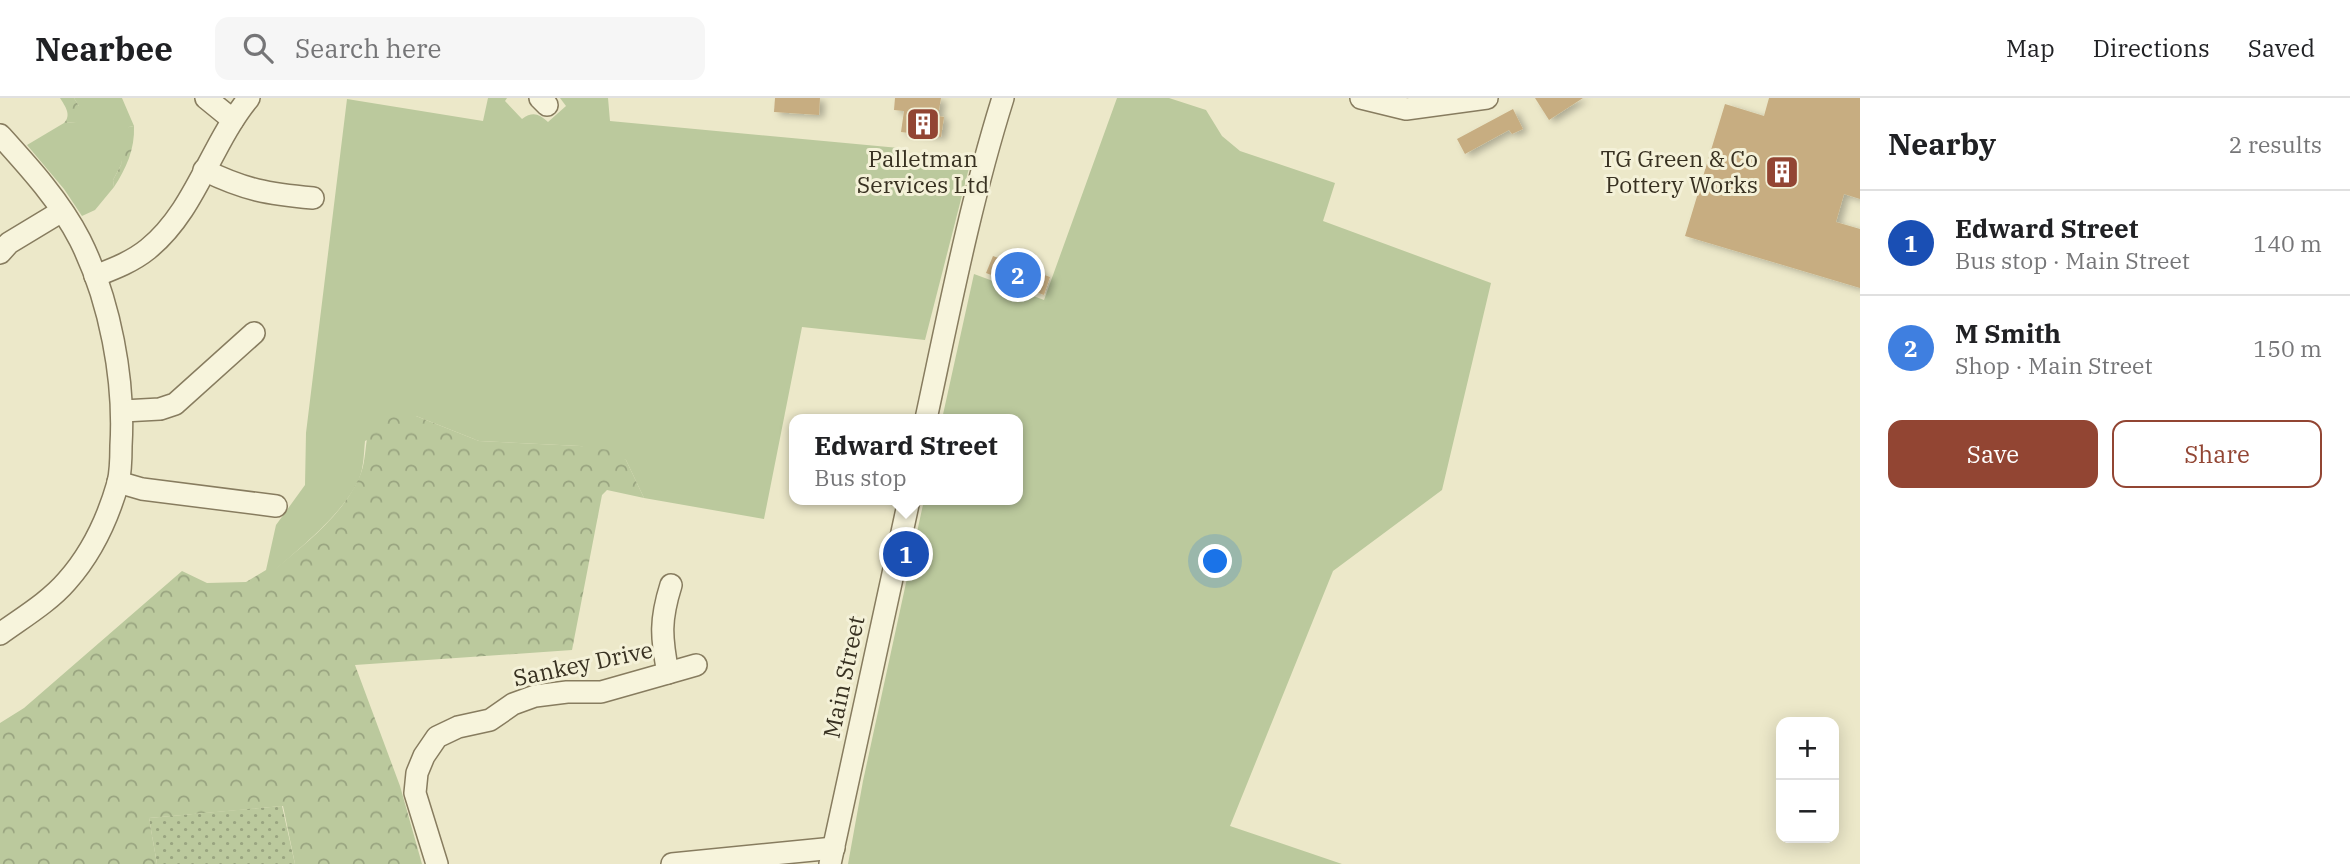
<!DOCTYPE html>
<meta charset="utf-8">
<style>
body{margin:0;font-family:"IBM Plex Serif",serif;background:#f6f6f6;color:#202124}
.controls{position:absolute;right:21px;bottom:21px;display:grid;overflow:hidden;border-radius:14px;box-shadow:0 4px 18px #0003}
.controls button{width:63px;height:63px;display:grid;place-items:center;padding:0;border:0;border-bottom:2px solid #e0e0e0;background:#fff;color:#202124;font:35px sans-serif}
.you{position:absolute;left:1216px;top:464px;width:24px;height:24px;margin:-18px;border:5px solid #fff;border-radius:50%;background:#1a73e8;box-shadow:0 0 0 10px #1a73e833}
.badge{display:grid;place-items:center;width:46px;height:46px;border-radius:50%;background:#924533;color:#fff;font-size:23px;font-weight:700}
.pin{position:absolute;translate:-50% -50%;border:4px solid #fff;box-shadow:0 2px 7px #0006}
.popup{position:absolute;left:789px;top:316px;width:234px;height:91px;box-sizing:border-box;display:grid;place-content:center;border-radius:14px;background:#fff;filter:drop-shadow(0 2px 5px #0005);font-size:23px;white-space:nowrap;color:#757577}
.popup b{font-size:26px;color:#202124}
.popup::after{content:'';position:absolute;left:50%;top:100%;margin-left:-14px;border:14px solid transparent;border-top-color:#fff}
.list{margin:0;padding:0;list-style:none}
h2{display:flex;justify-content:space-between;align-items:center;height:91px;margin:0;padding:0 28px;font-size:30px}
h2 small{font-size:23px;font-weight:400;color:#757577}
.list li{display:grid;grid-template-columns:46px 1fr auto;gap:21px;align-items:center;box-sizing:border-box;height:105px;padding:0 28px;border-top:2px solid #e0e0e0}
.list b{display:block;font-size:26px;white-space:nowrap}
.list p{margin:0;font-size:23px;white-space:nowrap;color:#757577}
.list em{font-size:23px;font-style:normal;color:#757577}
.actions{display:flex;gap:14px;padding:21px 28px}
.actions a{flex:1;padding:16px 0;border:2px solid #924533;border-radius:14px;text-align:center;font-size:24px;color:#924533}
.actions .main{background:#924533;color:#fff}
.icon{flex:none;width:38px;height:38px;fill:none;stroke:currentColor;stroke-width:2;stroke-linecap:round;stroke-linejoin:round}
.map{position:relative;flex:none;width:1860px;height:766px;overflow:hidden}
header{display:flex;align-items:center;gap:42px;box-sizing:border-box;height:98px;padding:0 35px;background:#fff;border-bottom:2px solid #e0e0e0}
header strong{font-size:33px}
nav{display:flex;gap:38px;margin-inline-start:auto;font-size:24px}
.search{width:490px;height:63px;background:#f6f6f6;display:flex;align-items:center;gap:18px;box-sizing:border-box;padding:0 24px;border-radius:14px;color:#757577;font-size:26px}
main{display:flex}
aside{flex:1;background:#fff}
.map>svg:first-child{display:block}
.grass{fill:#bbc99d}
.forest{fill:url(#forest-crowns)}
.garden{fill:url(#garden-dots)}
.building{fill:#c7ad81;filter:url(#shadow)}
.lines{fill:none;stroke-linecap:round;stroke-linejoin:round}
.minor-casing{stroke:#877c5f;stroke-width:24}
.minor{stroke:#f7f4dc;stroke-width:21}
.labels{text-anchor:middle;stroke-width:6;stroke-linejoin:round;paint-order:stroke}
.poi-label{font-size:23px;fill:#383121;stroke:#f4f1d8}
.street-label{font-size:23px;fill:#383121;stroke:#f4f1d8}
</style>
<header>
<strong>Nearbee</strong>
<div class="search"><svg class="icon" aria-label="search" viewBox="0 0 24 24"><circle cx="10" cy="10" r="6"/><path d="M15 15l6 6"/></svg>Search here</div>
<nav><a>Map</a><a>Directions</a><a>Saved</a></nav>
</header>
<main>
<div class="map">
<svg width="1860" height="766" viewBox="0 0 1860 766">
<defs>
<pattern id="forest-crowns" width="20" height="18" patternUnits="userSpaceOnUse" patternTransform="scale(1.75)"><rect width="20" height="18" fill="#bbc99d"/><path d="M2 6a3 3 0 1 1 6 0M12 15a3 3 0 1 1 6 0" fill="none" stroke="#99a480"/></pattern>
<pattern id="garden-dots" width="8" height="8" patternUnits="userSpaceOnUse" patternTransform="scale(1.75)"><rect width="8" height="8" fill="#bbc99d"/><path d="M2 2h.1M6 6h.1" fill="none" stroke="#99a480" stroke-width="1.8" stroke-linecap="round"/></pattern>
<filter id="shadow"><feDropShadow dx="5" dy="3" stdDeviation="3.5" flood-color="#0004"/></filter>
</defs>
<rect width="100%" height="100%" fill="#ece8c9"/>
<g class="grass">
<path d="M 74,0 L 122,0 L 134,28 L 129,29 L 121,67 L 113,82 L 114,89 L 95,112 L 82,118 L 64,91 L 27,47 L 64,25 L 76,24 L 79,8 Z"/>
<path d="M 488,0 L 507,0 L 505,3 L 522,21 C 533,13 539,16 548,24 L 566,8 L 560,0 L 608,0 L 610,23 L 899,50 L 901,64 L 969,70 L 925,242 L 802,229 L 764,421 L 644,400 L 626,362 L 580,348 L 479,343 L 416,318 L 365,343 C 364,352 364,362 362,371 C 355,406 301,449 274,473 L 266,472 L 276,427 L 305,387 L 306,335 L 347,1 L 483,23 Z"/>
<path d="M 1117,0 L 1169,0 L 1206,12 L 1222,38 L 1240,53 L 1335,85 L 1323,123 L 1491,185 L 1442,392 L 1333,473 L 1230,728 L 1342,766 L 848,766 L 863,683 L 924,402 L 1018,402 L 1018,321 L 942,321 L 974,176 L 1044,202 Z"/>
</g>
<g class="forest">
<path d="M 60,0 L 74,0 L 79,8 L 81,21 L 76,24 L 64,25 C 72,17 65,8 60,0 Z"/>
<path d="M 134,28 C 135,51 126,71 114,89 L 113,82 L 121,67 L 125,34 L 129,29 Z"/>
<path d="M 393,314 L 416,318 L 479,343 L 580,348 L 610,352 L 626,362 L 644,400 L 607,392 L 602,397 L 572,552 L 355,567 L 400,688 L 422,766 L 295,766 L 283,708 L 149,720 L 157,766 L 0,766 L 0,625 L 24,610 L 182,473 L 207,485 L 246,484 L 266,472 L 274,472 C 306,445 345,416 361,375 C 366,363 365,342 370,327 Z"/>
</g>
<path class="garden" d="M 282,708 L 295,766 L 157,766 L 149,720 Z"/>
<g class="building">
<path d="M 775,0 L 820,0 L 819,17 L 774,14 Z"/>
<path d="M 895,0 L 941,0 L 938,18 L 944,19 L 941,39 L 901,34 L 904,13 L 894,12 Z"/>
<path d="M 1535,0 L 1583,0 L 1549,22 Z"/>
<path d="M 1769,0 L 1860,0 L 1860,101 L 1844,96 L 1836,124 L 1860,131 L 1860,190 L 1685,138 L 1725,6 L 1764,18 Z"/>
<path d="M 1513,11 L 1523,31 L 1512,36 L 1509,32 L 1465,56 L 1457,41 Z"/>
<path d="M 993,158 L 1050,179 L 1044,197 L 986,175 Z"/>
</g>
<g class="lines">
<g class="minor-casing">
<g id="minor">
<path d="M 206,0 L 233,22"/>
<path d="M 540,0 L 547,7"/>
<path d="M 1361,0 L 1406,11 L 1487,0"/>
<path d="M 0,37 C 29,69 60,103 80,142 C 110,202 125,282 121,348 C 121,361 121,373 118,385 C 108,420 91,456 67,483 C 49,504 22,520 0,536"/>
<path d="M 204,72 C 245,92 268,96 313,100"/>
<path d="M 0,155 L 9,145 L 62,113"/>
<path d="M 95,178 C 113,171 132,164 148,151 C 196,112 210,47 249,0"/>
<path d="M 123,313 L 160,311 L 175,306 L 254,235"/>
<path d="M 926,321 C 949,214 970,105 1003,0"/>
<path d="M 118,384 L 142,391 L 276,408"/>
<path d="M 668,575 L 696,567"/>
<path d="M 437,766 L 415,695 L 417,675 L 424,658 L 437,639 L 458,629 L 490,622 L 513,606 L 535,598 L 567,594 L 601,594 L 668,575 C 661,539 660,522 671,487"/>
<path d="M 672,766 L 834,750"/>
<path d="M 830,766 L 909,402"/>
</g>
</g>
<use href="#minor" class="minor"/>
</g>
<defs>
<g id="building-square" transform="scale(1.75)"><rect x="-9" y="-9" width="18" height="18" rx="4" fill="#924533" stroke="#f4f1d8"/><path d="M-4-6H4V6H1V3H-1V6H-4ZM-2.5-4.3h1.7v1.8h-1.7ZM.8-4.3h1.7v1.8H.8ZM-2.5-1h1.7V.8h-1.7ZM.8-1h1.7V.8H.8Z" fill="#fff"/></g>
</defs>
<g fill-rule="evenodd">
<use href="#building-square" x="923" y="26"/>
<use href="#building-square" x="1782" y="74"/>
</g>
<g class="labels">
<g class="poi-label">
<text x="923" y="69">Palletman<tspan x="923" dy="26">Services Ltd</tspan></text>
<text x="1758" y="69" text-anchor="end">TG Green &amp; Co<tspan x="1758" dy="26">Pottery Works</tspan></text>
</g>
<g class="street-label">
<text transform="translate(583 566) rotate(-12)" y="8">Sankey Drive</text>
<text transform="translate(844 579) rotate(-78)" y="8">Main Street</text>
</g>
</g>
</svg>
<div class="controls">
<button>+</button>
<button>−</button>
</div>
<div class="you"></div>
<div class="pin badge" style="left:906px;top:456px;background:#1a4fb4">1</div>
<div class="popup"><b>Edward Street</b>Bus stop</div>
<div class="pin badge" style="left:1018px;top:177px;background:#3f7fe0">2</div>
</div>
<aside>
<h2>Nearby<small>2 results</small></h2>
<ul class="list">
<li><span class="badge" style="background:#1a4fb4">1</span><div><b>Edward Street</b><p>Bus stop · Main Street</p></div><em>140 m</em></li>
<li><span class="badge" style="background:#3f7fe0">2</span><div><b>M Smith</b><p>Shop · Main Street</p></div><em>150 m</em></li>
</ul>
<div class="actions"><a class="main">Save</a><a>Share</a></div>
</aside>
</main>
